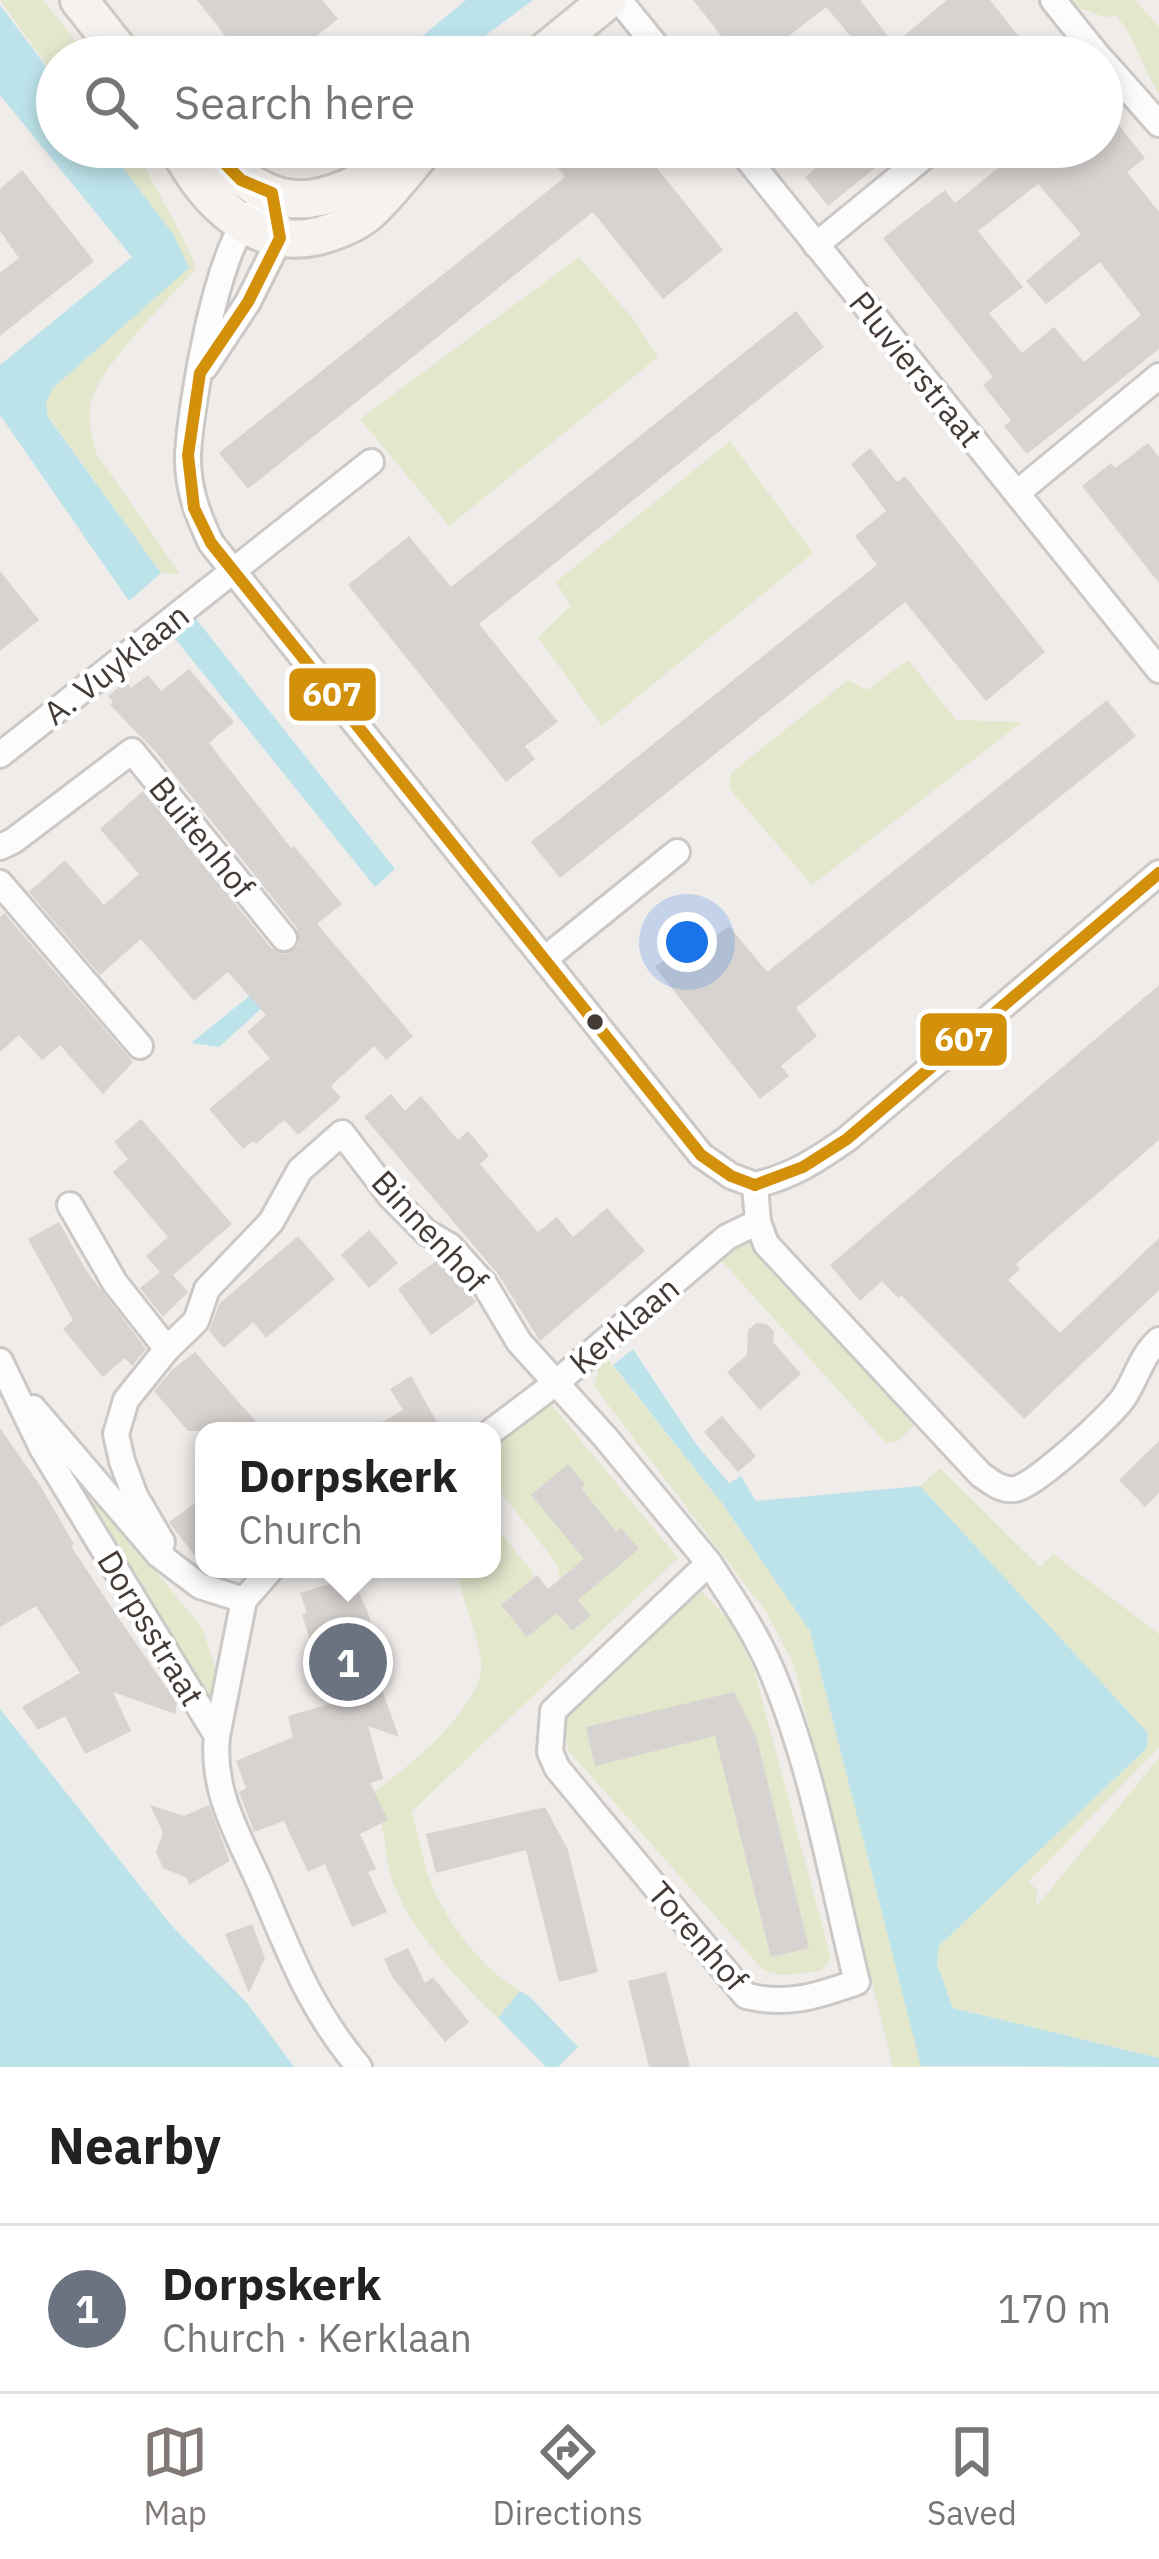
<!DOCTYPE html>
<meta charset="utf-8">
<style>
body{margin:0;font-family:"IBM Plex Sans",sans-serif;background:#f2f2f2;color:#222}
.you{position:absolute;left:687px;top:942px;width:42px;height:42px;margin:-30px;border:9px solid #fff;border-radius:50%;background:#1a73e8;box-shadow:0 0 0 18px #1a73e833}
.badge{display:grid;place-items:center;width:78px;height:78px;border-radius:50%;background:#807976;color:#fff;font-size:39px;font-weight:700}
.pin{position:absolute;translate:-50% -50%;border:6px solid #fff;box-shadow:0 3px 12px #0006}
.popup{position:absolute;left:195px;top:1422px;width:306px;height:156px;box-sizing:border-box;display:grid;place-content:center;border-radius:24px;background:#fff;filter:drop-shadow(0 3px 9px #0005);font-size:39px;white-space:nowrap;color:#767676}
.popup b{font-size:45px;color:#222}
.popup::after{content:'';position:absolute;left:50%;top:100%;margin-left:-24px;border:24px solid transparent;border-top-color:#fff}
.list{margin:0;padding:0;list-style:none}
h2{display:flex;justify-content:space-between;align-items:center;height:156px;margin:0;padding:0 48px;font-size:51px}
h2 small{font-size:39px;font-weight:400;color:#767676}
.list li{display:grid;grid-template-columns:78px 1fr auto;gap:36px;align-items:center;box-sizing:border-box;height:168px;padding:0 48px;border-top:3px solid #e0e0e0}
.list b{display:block;font-size:45px;white-space:nowrap}
.list p{margin:0;font-size:39px;white-space:nowrap;color:#767676}
.list em{font-size:39px;font-style:normal;color:#767676}
.icon{flex:none;width:66px;height:66px;fill:none;stroke:currentColor;stroke-width:2;stroke-linecap:round;stroke-linejoin:round}
.map{position:relative;flex:none;width:1159px;height:2067px;overflow:hidden}
.search{position:absolute;background:#fff;box-shadow:0 6px 18px #0003;left:36px;right:36px;top:36px;height:132px;display:flex;align-items:center;gap:30px;box-sizing:border-box;padding:0 42px;border-radius:66px;color:#767676;font-size:45px}
.sheet{height:324px;background:#fff}
nav{display:flex;justify-content:space-around;align-items:center;box-sizing:border-box;height:168px;border-top:3px solid #e0e0e0;background:#fff;font-size:33px;color:#767676}
nav a{display:grid;justify-items:center;gap:6px}
nav .on{color:#807976}
.map>svg:first-child{display:block}
.green{fill:#e3e7cc}
.water{fill:#bde3ea}
.building{fill:#d7d3d1;fill-rule:evenodd}
.lines{fill:none;stroke-linecap:round;stroke-linejoin:round}
.street-casing{stroke:#ccc8c6;stroke-width:30}
.secondary-casing{stroke:#cfc9c3;stroke-width:42}
.street{stroke:#fdfcfc;stroke-width:24}
.secondary{stroke:#f5f2ef;stroke-width:36}
.bus-1-casing{stroke:#fff;stroke-width:21}
.bus-1{stroke:#d3910b;stroke-width:12}
.bus-dot{fill:#443b37;stroke:#fff;stroke-width:4.5}
.labels{text-anchor:middle;stroke-width:9;stroke-linejoin:round;paint-order:stroke}
.street-label{font-size:33px;fill:#443b37;stroke:#fff}
.line-badge{stroke:#fff;stroke-width:4.5}
.badge-label{font-size:33px;text-anchor:middle;font-weight:bold;fill:#fff}
</style>
<div class="map">
<svg width="1159" height="2067" viewBox="0 0 1159 2067">
<rect width="100%" height="100%" fill="#efecea"/>
<g class="green">
<path d="M 0,0 L 43,0 L 89,57 L 57,57 L 57,80 Z"/>
<path d="M 1069,0 L 1135,0 L 1159,27 L 1159,94 C 1142,67 1137,42 1117,16 L 1104,17 L 1071,5 Z"/>
<path d="M 107,147 L 135,147 C 154,189 180,226 196,268 C 167,302 108,357 93,396 C 86,414 91,435 96,453 L 180,574 L 161,573 L 48,416 L 46,402 L 53,388 L 188,268 L 174,235 Z"/>
<path d="M 579,257 L 634,320 L 658,357 L 449,526 L 360,419 Z"/>
<path d="M 730,441 L 813,553 L 602,726 L 538,637 L 571,606 L 556,582 Z"/>
<path d="M 908,660 L 956,720 L 1022,722 L 812,885 L 729,788 L 731,773 L 848,680 L 867,690 Z"/>
<path d="M 748,1235 L 918,1422 L 898,1441 L 886,1443 L 719,1258 Z"/>
<path d="M 605,1356 L 724,1506 L 810,1631 L 921,2065 L 925,2067 L 893,2067 L 794,1665 L 767,1613 L 594,1386 L 598,1372 L 593,1365 Z"/>
<path d="M 545,1397 L 678,1558 L 411,1812 C 419,1833 421,1855 428,1875 C 443,1918 481,1969 520,1991 L 498,2018 C 461,1984 405,1925 391,1876 C 382,1842 389,1830 368,1796 C 403,1772 486,1706 481,1661 C 477,1630 461,1600 457,1569 L 492,1569 L 492,1523 L 532,1571 L 536,1598 L 560,1580 L 557,1564 L 492,1481 L 492,1440 Z"/>
<path d="M 61,1455 L 202,1628 L 219,1679 L 209,1703 Z"/>
<path d="M 940,1468 L 1040,1567 L 1053,1554 L 1159,1634 L 1159,1747 L 1029,1881 L 1037,1891 L 1036,1907 L 1159,1758 L 1159,2058 L 953,2008 L 937,1964 L 939,1946 L 1147,1748 L 1148,1733 L 920,1486 Z"/>
<path d="M 700,1589 L 733,1625 L 754,1670 L 831,1959 L 821,1971 L 782,1975 L 763,1970 L 568,1750 L 563,1721 Z"/>
</g>
<g class="water">
<path d="M 466,0 L 533,0 L 457,57 L 397,57 Z"/>
<path d="M 0,5 L 57,81 L 57,147 L 107,147 L 174,235 L 189,268 L 53,388 L 46,402 L 48,417 L 161,573 L 129,601 L 0,415 L 0,365 L 132,257 L 0,95 Z"/>
<path d="M 196,619 L 395,869 L 375,887 L 173,636 Z"/>
<path d="M 268,981 L 262,1008 L 219,1047 L 191,1043 Z"/>
<path d="M 633,1349 L 696,1444 L 729,1483 L 741,1476 L 756,1501 L 920,1486 L 1148,1733 L 1147,1748 L 939,1946 L 937,1964 L 953,2008 L 1159,2058 L 1159,2067 L 921,2066 L 810,1631 L 724,1506 L 613,1365 Z"/>
<path d="M 0,1709 L 171,1925 L 247,2003 L 294,2067 L 0,2067 Z"/>
<path d="M 520,1991 L 530,1997 L 578,2047 L 558,2067 L 546,2067 L 498,2018 Z"/>
</g>
<g class="building">
<path d="M 197,0 L 322,0 L 338,19 L 290,57 L 242,57 Z"/>
<path d="M 693,0 L 860,0 L 894,44 L 947,0 L 990,0 L 1035,57 L 868,57 L 826,7 L 776,46 L 785,57 L 738,57 Z"/>
<path d="M 1102,104 L 1145,158 L 1127,172 L 1159,212 L 1159,349 L 1027,454 L 1004,426 L 1011,420 L 983,385 L 993,377 L 883,238 L 945,190 L 955,203 L 1024,147 L 1102,147 ZM 1038,184 L 1081,234 L 1026,281 L 1046,304 L 1100,262 L 1141,315 L 1084,362 L 1054,327 L 1022,353 L 989,313 L 1023,287 L 978,231 Z"/>
<path d="M 561,147 L 640,147 L 723,250 L 663,299 L 593,212 L 248,489 L 219,453 L 565,177 L 549,156 Z"/>
<path d="M 842,147 L 901,147 L 828,206 L 805,177 Z"/>
<path d="M 22,170 L 94,261 L 0,336 L 0,273 L 19,258 L 0,231 L 0,189 Z"/>
<path d="M 796,311 L 824,347 L 479,624 L 558,722 L 525,746 L 535,759 L 506,782 L 348,585 L 409,536 L 451,587 Z"/>
<path d="M 1148,443 L 1159,457 L 1159,583 L 1082,486 L 1111,463 L 1115,468 Z"/>
<path d="M 870,448 L 897,482 L 905,476 L 1045,652 L 986,701 L 905,602 L 560,878 L 531,842 L 877,565 L 855,536 L 886,511 L 851,464 Z"/>
<path d="M 0,571 L 39,620 L 0,651 Z"/>
<path d="M 189,669 L 234,722 L 209,743 L 291,848 L 294,846 L 342,904 L 317,924 L 413,1036 L 386,1060 L 374,1046 L 331,1086 L 341,1098 L 298,1135 L 284,1120 L 256,1144 L 253,1141 L 243,1149 L 209,1109 L 270,1058 L 247,1032 L 266,1015 L 228,972 L 194,1001 L 141,939 L 100,975 L 29,892 L 65,860 L 104,905 L 139,874 L 100,829 L 143,791 L 271,948 L 285,954 L 299,945 L 297,928 L 156,752 L 110,705 L 113,702 L 108,696 L 126,681 L 131,688 L 148,675 L 161,691 Z"/>
<path d="M 1107,700 L 1136,736 L 796,1008 L 817,1036 L 781,1066 L 789,1076 L 760,1099 L 655,967 L 684,944 L 692,955 L 729,926 L 767,972 Z"/>
<path d="M 4,913 L 133,1062 L 103,1094 L 60,1045 L 42,1060 L 19,1035 L 0,1052 L 0,917 Z"/>
<path d="M 1159,985 L 1159,1140 L 1016,1264 L 1020,1269 L 1008,1280 L 1060,1333 L 1159,1238 L 1159,1290 L 1024,1419 L 901,1295 L 898,1298 L 882,1281 L 860,1301 L 830,1265 Z"/>
<path d="M 391,1094 L 405,1111 L 421,1096 L 458,1140 L 468,1131 L 489,1156 L 480,1164 L 538,1232 L 557,1217 L 573,1237 L 607,1208 L 645,1251 L 540,1341 L 498,1274 L 364,1117 Z"/>
<path d="M 141,1119 L 232,1224 L 173,1275 L 188,1292 L 163,1317 L 140,1288 L 160,1272 L 146,1256 L 168,1237 L 113,1172 L 128,1159 L 114,1142 Z"/>
<path d="M 59,1222 L 86,1270 L 146,1349 L 132,1366 L 125,1358 L 103,1377 L 63,1329 L 73,1320 L 28,1239 Z"/>
<path d="M 369,1230 L 398,1263 L 369,1288 L 341,1255 Z"/>
<path d="M 298,1236 L 335,1279 L 266,1338 L 253,1322 L 224,1348 L 209,1331 L 220,1303 Z"/>
<path d="M 439,1259 L 476,1302 L 431,1335 L 398,1289 Z"/>
<path d="M 756,1323 L 767,1324 L 774,1332 L 773,1342 L 801,1374 L 760,1410 L 727,1372 L 747,1355 L 748,1330 Z"/>
<path d="M 195,1352 L 264,1431 L 188,1431 L 154,1391 L 172,1370 Z"/>
<path d="M 411,1376 L 442,1431 L 367,1431 L 403,1410 L 390,1389 Z"/>
<path d="M 722,1416 L 756,1456 L 738,1472 L 704,1432 Z"/>
<path d="M 0,1428 L 41,1487 L 74,1544 L 71,1546 L 109,1604 L 177,1703 L 175,1714 L 113,1692 L 131,1731 L 85,1754 L 65,1716 L 38,1730 L 22,1707 L 80,1673 L 36,1606 L 0,1627 Z"/>
<path d="M 1159,1441 L 1159,1493 L 1145,1507 L 1119,1480 Z"/>
<path d="M 568,1464 L 585,1485 L 581,1488 L 616,1532 L 621,1528 L 639,1549 L 578,1600 L 591,1616 L 572,1631 L 557,1613 L 527,1637 L 501,1605 L 537,1575 L 548,1589 L 584,1559 L 531,1495 Z"/>
<path d="M 204,1497 L 204,1568 L 169,1522 Z"/>
<path d="M 352,1577 L 368,1613 L 388,1682 L 380,1684 L 399,1737 L 368,1726 L 383,1779 L 370,1783 L 388,1820 L 360,1834 L 376,1869 L 368,1872 L 387,1912 L 352,1927 L 325,1864 L 308,1872 L 284,1821 L 254,1832 L 239,1792 L 246,1788 L 236,1761 L 293,1737 L 288,1716 L 330,1704 L 302,1614 L 307,1613 L 300,1593 Z"/>
<path d="M 734,1692 L 756,1736 L 809,1948 L 771,1957 L 715,1736 L 595,1766 L 586,1727 Z"/>
<path d="M 150,1805 L 184,1816 L 209,1805 L 230,1861 L 189,1885 L 187,1878 L 163,1868 L 156,1852 L 163,1833 Z"/>
<path d="M 545,1807 L 568,1850 L 598,1972 L 559,1982 L 526,1850 L 436,1873 L 426,1834 Z"/>
<path d="M 252,1924 L 265,1958 L 249,1993 L 225,1934 Z"/>
<path d="M 408,1948 L 425,1983 L 433,1977 L 469,2022 L 445,2042 L 393,1978 L 384,1959 Z"/>
<path d="M 666,1972 L 690,2067 L 649,2067 L 628,1981 Z"/>
</g>
<g class="lines">
<g class="street-casing">
<g id="street">
<path d="M 619,0 L 665,57"/>
<path d="M 1053,0 L 1099,57"/>
<path d="M 1102,60 L 1159,124"/>
<path d="M 738,147 L 1159,670"/>
<path d="M 252,213 C 217,248 191,401 188,454 C 187,486 197,514 211,543 L 701,1155 L 731,1176 L 755,1185"/>
<path d="M 816,245 L 936,147"/>
<path d="M 205,367 L 248,302 L 280,238 L 272,193"/>
<path d="M 1017,493 L 1159,376"/>
<path d="M 0,755 L 371,462"/>
<path d="M 0,847 L 13,841 L 132,751 L 284,938"/>
<path d="M 0,883 L 140,1046"/>
<path d="M 546,958 L 677,852"/>
<path d="M 755,1185 L 758,1222 L 766,1244 L 981,1475 C 992,1482 1001,1491 1015,1489 C 1035,1486 1112,1415 1124,1397 C 1137,1377 1141,1356 1159,1340"/>
<path d="M 755,1185 C 791,1177 817,1160 847,1139 L 1159,873"/>
<path d="M 70,1205 L 115,1283 L 167,1349"/>
<path d="M 0,1361 L 42,1448 L 217,1736 C 211,1792 239,1836 261,1886 C 291,1956 309,2007 359,2067"/>
<path d="M 33,1408 L 159,1555 L 200,1586 L 244,1600"/>
<path d="M 492,1431 L 557,1382 L 727,1237 L 758,1222"/>
<path d="M 159,1555 L 162,1542 L 135,1496 L 122,1461 L 116,1434 L 126,1400 L 167,1349 L 196,1321 L 207,1289 L 271,1222 L 300,1170 L 342,1133 L 391,1197 L 426,1232 L 450,1246 L 485,1285 L 519,1342 L 605,1437 L 709,1563 L 553,1711 L 550,1752 L 557,1768 L 746,1996 C 789,2006 817,1996 857,1982 C 831,1878 813,1766 770,1667 C 754,1630 731,1597 709,1563"/>
<path d="M 217,1736 L 244,1600 L 271,1569"/>
</g>
</g>
<g class="secondary-casing">
<g id="secondary">
<path d="M 79,0 L 124,57"/>
<path d="M 538,57 L 608,0"/>
<path d="M 178,147 C 206,202 256,253 322,235 C 339,230 359,222 371,210 C 391,191 408,168 426,147"/>
<path d="M 209,147 C 278,221 320,208 400,160"/>
</g>
</g>
<use href="#street" class="street"/>
<use href="#secondary" class="secondary"/>
<g class="bus-1-casing">
<g id="bus-1">
<path d="M 209,147 L 241,180 L 272,193 L 280,238 L 248,302 L 200,373 L 188,455 L 194,508 L 211,543 L 701,1155 L 731,1176 L 755,1185"/>
<path d="M 755,1185 L 803,1167 L 847,1139 L 1159,873"/>
</g>
</g>
<use href="#bus-1" class="bus-1"/>
</g>
<circle class="bus-dot" cx="595" cy="1022" r="10"/>
<g class="labels">
<g class="street-label">
<text transform="translate(916 369) rotate(51)" y="12">Pluvierstraat</text>
<text transform="translate(116 664) rotate(-38)" y="12">A. Vuyklaan</text>
<text transform="translate(202 837) rotate(51)" y="12">Buitenhof</text>
<text transform="translate(430 1231) rotate(47)" y="12">Binnenhof</text>
<text transform="translate(624 1325) rotate(-40)" y="12">Kerklaan</text>
<text transform="translate(151 1628) rotate(59)" y="12">Dorpsstraat</text>
<text transform="translate(698 1936) rotate(49)" y="12">Torenhof</text>
</g>
</g>
<g class="line-badge">
<rect x="287" y="666" width="91" height="57" rx="12" fill="#d3910b"/>
<rect x="918" y="1011" width="91" height="57" rx="12" fill="#d3910b"/>
</g>
<g class="badge-label">
<text x="332" y="706">607</text>
<text x="964" y="1051">607</text>
</g>
</svg>
<div class="you"></div>
<div class="pin badge" style="left:348px;top:1662px;background:#6b7280">1</div>
<div class="popup"><b>Dorpskerk</b>Church</div>
<div class="search"><svg class="icon" aria-label="search" viewBox="0 0 24 24"><circle cx="10" cy="10" r="6"/><path d="M15 15l6 6"/></svg>Search here</div>
</div>
<section class="sheet">
<h2>Nearby<small></small></h2>
<ul class="list">
<li><span class="badge" style="background:#6b7280">1</span><div><b>Dorpskerk</b><p>Church · Kerklaan</p></div><em>170 m</em></li>
</ul>
</section>
<nav>
<a class="on"><svg class="icon" aria-label="map" viewBox="0 0 24 24"><path d="M3 6l6-2 6 2 6-2v14l-6 2-6-2-6 2zM9 4v14M15 6v14"/></svg>Map</a>
<a><svg class="icon" aria-label="directions" viewBox="0 0 24 24"><path d="M12 3l9 9-9 9-9-9zM9 14v-3h6M13 9l2 2-2 2"/></svg>Directions</a>
<a><svg class="icon" aria-label="saved" viewBox="0 0 24 24"><path d="M7 4h10v16l-5-4-5 4z"/></svg>Saved</a>
</nav>
